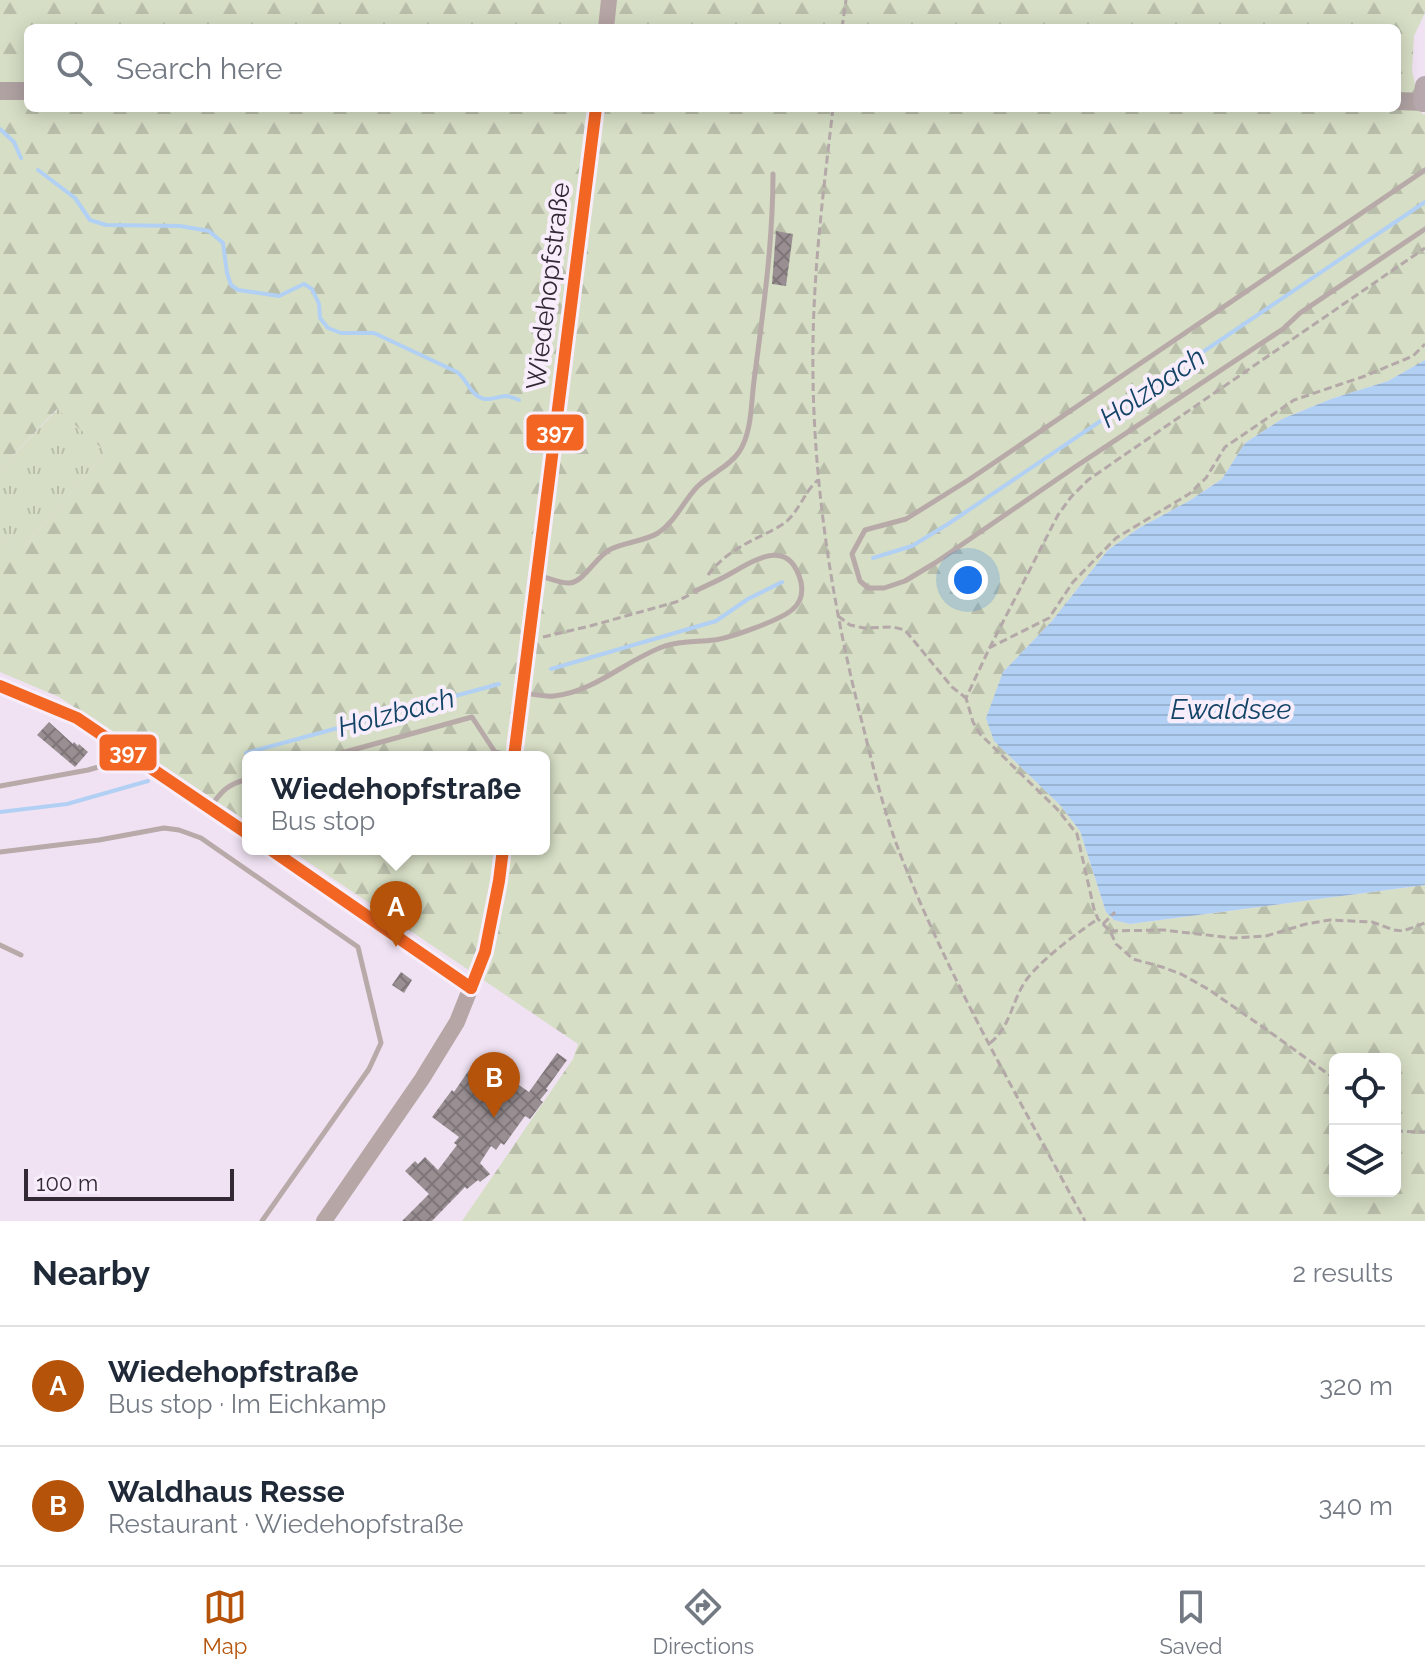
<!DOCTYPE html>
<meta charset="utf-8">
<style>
body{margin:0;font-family:Raleway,sans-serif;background:#f6f6f7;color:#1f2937}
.controls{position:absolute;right:24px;bottom:24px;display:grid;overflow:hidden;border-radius:12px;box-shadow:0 4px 20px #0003}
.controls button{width:72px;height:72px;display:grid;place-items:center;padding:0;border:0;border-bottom:2px solid #e0e1e3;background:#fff;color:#1f2937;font:40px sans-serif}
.scale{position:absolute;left:24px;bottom:20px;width:210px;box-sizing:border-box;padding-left:8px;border:4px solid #322935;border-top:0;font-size:22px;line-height:28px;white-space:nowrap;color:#322935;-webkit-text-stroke:6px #f8eefb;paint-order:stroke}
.you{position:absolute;left:968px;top:580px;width:28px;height:28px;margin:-20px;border:6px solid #fff;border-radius:50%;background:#1a73e8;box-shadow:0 0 0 12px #1a73e833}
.badge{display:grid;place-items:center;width:52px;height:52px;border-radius:50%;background:#b45309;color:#fff;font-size:26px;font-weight:700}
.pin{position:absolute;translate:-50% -66px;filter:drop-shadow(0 2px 4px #0008)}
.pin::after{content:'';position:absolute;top:42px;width:28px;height:24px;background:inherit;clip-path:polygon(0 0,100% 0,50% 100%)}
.popup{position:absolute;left:242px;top:751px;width:308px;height:104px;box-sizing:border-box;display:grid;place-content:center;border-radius:12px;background:#fff;filter:drop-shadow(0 2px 6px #0005);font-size:26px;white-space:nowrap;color:#747a83}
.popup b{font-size:30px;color:#1f2937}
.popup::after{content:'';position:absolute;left:50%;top:100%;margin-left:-16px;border:16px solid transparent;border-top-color:#fff}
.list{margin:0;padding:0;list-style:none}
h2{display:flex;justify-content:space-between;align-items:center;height:104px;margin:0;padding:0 32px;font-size:34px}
h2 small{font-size:26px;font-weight:400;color:#747a83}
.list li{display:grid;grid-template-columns:52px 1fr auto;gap:24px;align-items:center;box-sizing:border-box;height:120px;padding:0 32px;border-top:2px solid #e0e1e3}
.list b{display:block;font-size:30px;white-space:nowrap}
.list p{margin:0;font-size:26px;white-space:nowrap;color:#747a83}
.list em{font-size:26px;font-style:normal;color:#747a83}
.icon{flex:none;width:44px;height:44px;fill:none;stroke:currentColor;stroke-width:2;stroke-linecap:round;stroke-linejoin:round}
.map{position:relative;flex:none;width:1425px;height:1221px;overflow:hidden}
.search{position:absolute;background:#fff;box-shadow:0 4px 20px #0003;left:24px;right:24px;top:24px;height:88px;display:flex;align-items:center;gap:20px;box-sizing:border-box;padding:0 28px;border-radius:12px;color:#747a83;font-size:30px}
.sheet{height:344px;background:#fff}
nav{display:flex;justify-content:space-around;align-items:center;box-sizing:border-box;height:112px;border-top:2px solid #e0e1e3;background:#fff;font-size:22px;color:#747a83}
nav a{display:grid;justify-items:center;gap:4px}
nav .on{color:#b45309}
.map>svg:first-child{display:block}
.grass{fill:url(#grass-tufts)}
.forest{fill:url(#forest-firs);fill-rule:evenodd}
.water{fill:url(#water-rules)}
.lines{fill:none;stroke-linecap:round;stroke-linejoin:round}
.stream{stroke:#b1d0f4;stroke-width:4}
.building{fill:url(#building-cross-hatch)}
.path{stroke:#b4a8a9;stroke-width:3;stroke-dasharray:8 4;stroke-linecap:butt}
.service{stroke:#b8aaa8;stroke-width:5}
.minor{stroke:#b8aaa8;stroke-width:11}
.secondary{stroke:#b6a6a5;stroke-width:16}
.primary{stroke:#b0a2a3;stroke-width:18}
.motorway{stroke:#b6a8ac;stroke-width:20}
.bus-1-casing{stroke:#f8eefb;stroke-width:18}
.bus-1{stroke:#f26522;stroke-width:12}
.labels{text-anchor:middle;stroke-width:8;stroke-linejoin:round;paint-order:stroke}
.street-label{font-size:26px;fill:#322935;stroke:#f8eefb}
.water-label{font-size:28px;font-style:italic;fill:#134366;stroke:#f8eefb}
.line-badge{stroke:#f8eefb;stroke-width:3}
.badge-label{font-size:22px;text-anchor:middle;font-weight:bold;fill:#fff}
</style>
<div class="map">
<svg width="1425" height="1221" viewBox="0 0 1425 1221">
<defs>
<pattern id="grass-tufts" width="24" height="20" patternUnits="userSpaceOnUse" patternTransform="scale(2)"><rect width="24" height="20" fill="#d6dec5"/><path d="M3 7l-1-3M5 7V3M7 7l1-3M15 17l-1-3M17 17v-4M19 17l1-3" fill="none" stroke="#b8beaa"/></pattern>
<pattern id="forest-firs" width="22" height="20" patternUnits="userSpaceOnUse" patternTransform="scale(2)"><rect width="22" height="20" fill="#d6dec5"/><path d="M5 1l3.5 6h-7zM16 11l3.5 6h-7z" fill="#b8beaa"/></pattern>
<pattern id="water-rules" width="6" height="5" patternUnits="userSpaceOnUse" patternTransform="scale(2)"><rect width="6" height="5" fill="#b1d0f4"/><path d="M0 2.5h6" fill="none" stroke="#99b3d2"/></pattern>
<pattern id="building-cross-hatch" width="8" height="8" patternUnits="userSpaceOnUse" patternTransform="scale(2)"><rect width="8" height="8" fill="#998f92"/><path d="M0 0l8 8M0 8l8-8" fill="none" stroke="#7d7578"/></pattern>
</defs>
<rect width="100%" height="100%" fill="#f0e2f3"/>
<path class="grass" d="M 58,409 L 106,452 L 24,547 L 16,547 L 0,537 L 0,469 Z"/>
<path class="forest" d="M 0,0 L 1425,0 L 1425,13 L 1414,36 L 1412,71 L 1422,114 L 1425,114 L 1425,360 L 1388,381 L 1331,399 L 1282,419 L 1245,443 L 1222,479 L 1189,501 L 1139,528 L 1108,550 L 1052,621 L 1003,672 L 994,741 L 1061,806 L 1080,831 L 1106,912 L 1114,920 L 1130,924 L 1425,885 L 1425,1221 L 462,1221 L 573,1059 L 578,1044 L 289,849 L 544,849 L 544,757 L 248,757 L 248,822 L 59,697 L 0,672 L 0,537 L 16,547 L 24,547 L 106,452 L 57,409 L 0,469 ZM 28,28 L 1397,28 L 1397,108 L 28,108 ZM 1335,1059 L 1395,1059 L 1395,1191 L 1335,1191 Z"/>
<path class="water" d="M 1425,360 L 1425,885 L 1130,924 L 1114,920 L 1106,912 L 1080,831 L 1061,806 L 994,741 L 986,718 L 1003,672 L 1052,621 L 1108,550 L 1139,528 L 1189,501 L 1222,479 L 1245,443 L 1282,419 L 1331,399 L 1388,381 Z"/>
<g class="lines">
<g class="stream">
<path d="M 0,129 L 14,142 L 21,158"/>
<path d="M 38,170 L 75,198 L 90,220 L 106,225 L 180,226 L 209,231 L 223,243 L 227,273 L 231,285 L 238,290 L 279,296 L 304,284 L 312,289 L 319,304 L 320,318 L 328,328 L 341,333 L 374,333 L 457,372 C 466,379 467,386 474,393 C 485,404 494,397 506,396 C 510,396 514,398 519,400"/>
<path d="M 873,558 L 912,546 L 948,524 L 1425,202"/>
<path d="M 551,669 L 716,621 L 748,599 L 782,582"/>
<path d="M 246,753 L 499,684"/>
<path d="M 0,812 L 67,804 L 148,781"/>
</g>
</g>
<g class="building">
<path d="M 776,231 L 793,234 L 786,286 L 772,284 Z"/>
<path d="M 49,722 L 73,744 L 74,742 L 78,746 L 79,744 L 88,752 L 75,767 L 37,735 Z"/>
<path d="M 401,972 L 412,980 L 404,993 L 392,985 Z"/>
<path d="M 557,1053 L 567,1060 L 546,1089 L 548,1090 L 540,1100 L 543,1102 L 530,1119 L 525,1116 L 504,1145 L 501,1143 L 496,1150 L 491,1146 L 480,1163 L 490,1174 L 480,1182 L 478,1180 L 467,1189 L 465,1187 L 432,1221 L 402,1221 L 429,1194 L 405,1171 L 415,1161 L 418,1164 L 425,1157 L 438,1170 L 457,1145 L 454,1143 L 459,1137 L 432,1117 L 452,1090 L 454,1092 L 469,1070 L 483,1079 L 492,1066 L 529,1092 Z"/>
</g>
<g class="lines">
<g class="path">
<path d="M 842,28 L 846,0"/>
<path d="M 833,108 C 824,186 814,264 813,343 C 811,472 831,602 863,726 C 875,775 887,824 907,871 C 956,992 1023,1106 1085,1221"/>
<path d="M 708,575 C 720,559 735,549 753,540 C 764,534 777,529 787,521 C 800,509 805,491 818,480"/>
<path d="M 838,616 L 850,625 L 864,628 L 893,627 L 905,630 L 952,687 L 966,698"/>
<path d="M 543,637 L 590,626 L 676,602 L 689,595"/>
<path d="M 989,648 L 1049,618 L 1073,582 L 1116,538 L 1189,494 L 1206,478 L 1225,447 L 1294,400 L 1365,376 L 1413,356 L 1425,344"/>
<path d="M 1103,924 L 1115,912"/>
<path d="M 1110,931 L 1163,930 L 1233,938 L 1266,936 L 1306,924 L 1330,920 L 1372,922 L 1394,930 L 1403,931 L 1425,923"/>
<path d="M 990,1043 C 1011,1027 1012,999 1027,979 C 1041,960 1078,932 1098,919"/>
<path d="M 1335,1079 L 1267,1030 L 1208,989 L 1181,974 L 1162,967 L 1133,959 L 1116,944 L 1110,931 L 1098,919 L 1094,909 L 1077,834 L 1057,809 L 980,734 L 973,722 L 966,698 L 989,649 L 1058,515 L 1071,497 L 1088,480 L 1425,248"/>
<path d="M 1395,1131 L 1425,1132"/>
</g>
<g class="service">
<path d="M 1425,170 L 970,479 L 906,519 L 865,530 L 852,554 L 860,581 L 868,588 L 884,588 L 905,581 L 935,563 L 1075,467 L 1283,329 L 1300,313 L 1425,229"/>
<path d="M 540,576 C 549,578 561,584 570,583 C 585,581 596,556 611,549 C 626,542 645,541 658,533 C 675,522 683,502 697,487 C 710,474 729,467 739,452 C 752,433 751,403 754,381 C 763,312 773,243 773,174"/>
<path d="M 523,693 C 533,694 544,697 554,696 C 595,692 627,659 665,646 C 681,641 698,642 714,640 C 730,638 781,620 793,609 C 801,602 803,592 801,582 C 789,536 755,560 728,575 C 717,581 706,586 695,591"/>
<path d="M 327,757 L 472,717 L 495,752 L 513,756"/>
<path d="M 0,786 L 88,770 L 133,757"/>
<path d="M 210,808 C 221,791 228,784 248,779"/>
<path d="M 0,852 L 99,840 L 164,828 L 179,830 L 201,838 L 358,947 L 381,1043 L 369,1069 L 262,1221"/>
<path d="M 0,945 L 21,955"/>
</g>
<g class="minor">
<path d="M 0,686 L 77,718 L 248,834"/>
<path d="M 270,849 L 471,988"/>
</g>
<g class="secondary">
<path d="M 606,28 L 609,0"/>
<path d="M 514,757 L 596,108"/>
<path d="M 324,1221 L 422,1079 L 457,1022 L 485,952 L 499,881 L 503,849"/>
</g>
<g class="primary">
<path d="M 0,91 L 28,91"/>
<path d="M 1397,101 L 1425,102"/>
</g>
<path class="motorway" d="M 1423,102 L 1425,86"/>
<g class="bus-1-casing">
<g id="bus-1">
<path d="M 0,686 L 77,718 L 248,834"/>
<path d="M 514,757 L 596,108"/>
<path d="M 270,849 L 471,988"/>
<path d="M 471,988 L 485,952 L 499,881 L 503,849"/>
</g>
</g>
<use href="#bus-1" class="bus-1"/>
</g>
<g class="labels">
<g class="street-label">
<text transform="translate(548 286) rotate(-83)" y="9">Wiedehopfstraße</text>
</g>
<g class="water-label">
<text transform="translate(1152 387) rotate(-34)" y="10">Holzbach</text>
<text x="1231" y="719">Ewaldsee</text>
<text transform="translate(396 712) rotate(-15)" y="10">Holzbach</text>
</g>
</g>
<g class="line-badge">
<rect x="525" y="413" width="60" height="39" rx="8" fill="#f26522"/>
<rect x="98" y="733" width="60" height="39" rx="8" fill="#f26522"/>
</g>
<g class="badge-label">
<text x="555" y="440">397</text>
<text x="128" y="760">397</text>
</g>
</svg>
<div class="controls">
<button><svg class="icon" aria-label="locate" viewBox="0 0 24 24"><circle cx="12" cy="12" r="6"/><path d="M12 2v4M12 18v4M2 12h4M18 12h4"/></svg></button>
<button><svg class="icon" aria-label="layers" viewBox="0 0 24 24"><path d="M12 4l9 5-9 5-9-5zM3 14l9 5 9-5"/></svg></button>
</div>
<div class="scale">100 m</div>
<div class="you"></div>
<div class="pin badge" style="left:396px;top:947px">A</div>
<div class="popup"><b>Wiedehopfstraße</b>Bus stop</div>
<div class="pin badge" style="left:494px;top:1118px">B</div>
<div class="search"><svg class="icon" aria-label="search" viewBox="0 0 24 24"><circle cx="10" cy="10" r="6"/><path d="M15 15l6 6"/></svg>Search here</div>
</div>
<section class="sheet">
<h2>Nearby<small>2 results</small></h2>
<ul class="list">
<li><span class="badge">A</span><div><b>Wiedehopfstraße</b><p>Bus stop · Im Eichkamp</p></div><em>320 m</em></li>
<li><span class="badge">B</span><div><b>Waldhaus Resse</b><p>Restaurant · Wiedehopfstraße</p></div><em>340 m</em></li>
</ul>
</section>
<nav>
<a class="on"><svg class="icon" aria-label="map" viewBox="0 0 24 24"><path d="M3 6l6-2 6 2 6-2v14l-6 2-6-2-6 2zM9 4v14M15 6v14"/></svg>Map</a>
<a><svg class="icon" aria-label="directions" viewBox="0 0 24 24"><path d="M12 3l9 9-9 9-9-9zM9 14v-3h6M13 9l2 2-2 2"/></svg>Directions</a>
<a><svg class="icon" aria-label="saved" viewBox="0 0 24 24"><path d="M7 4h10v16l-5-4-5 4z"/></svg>Saved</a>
</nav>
